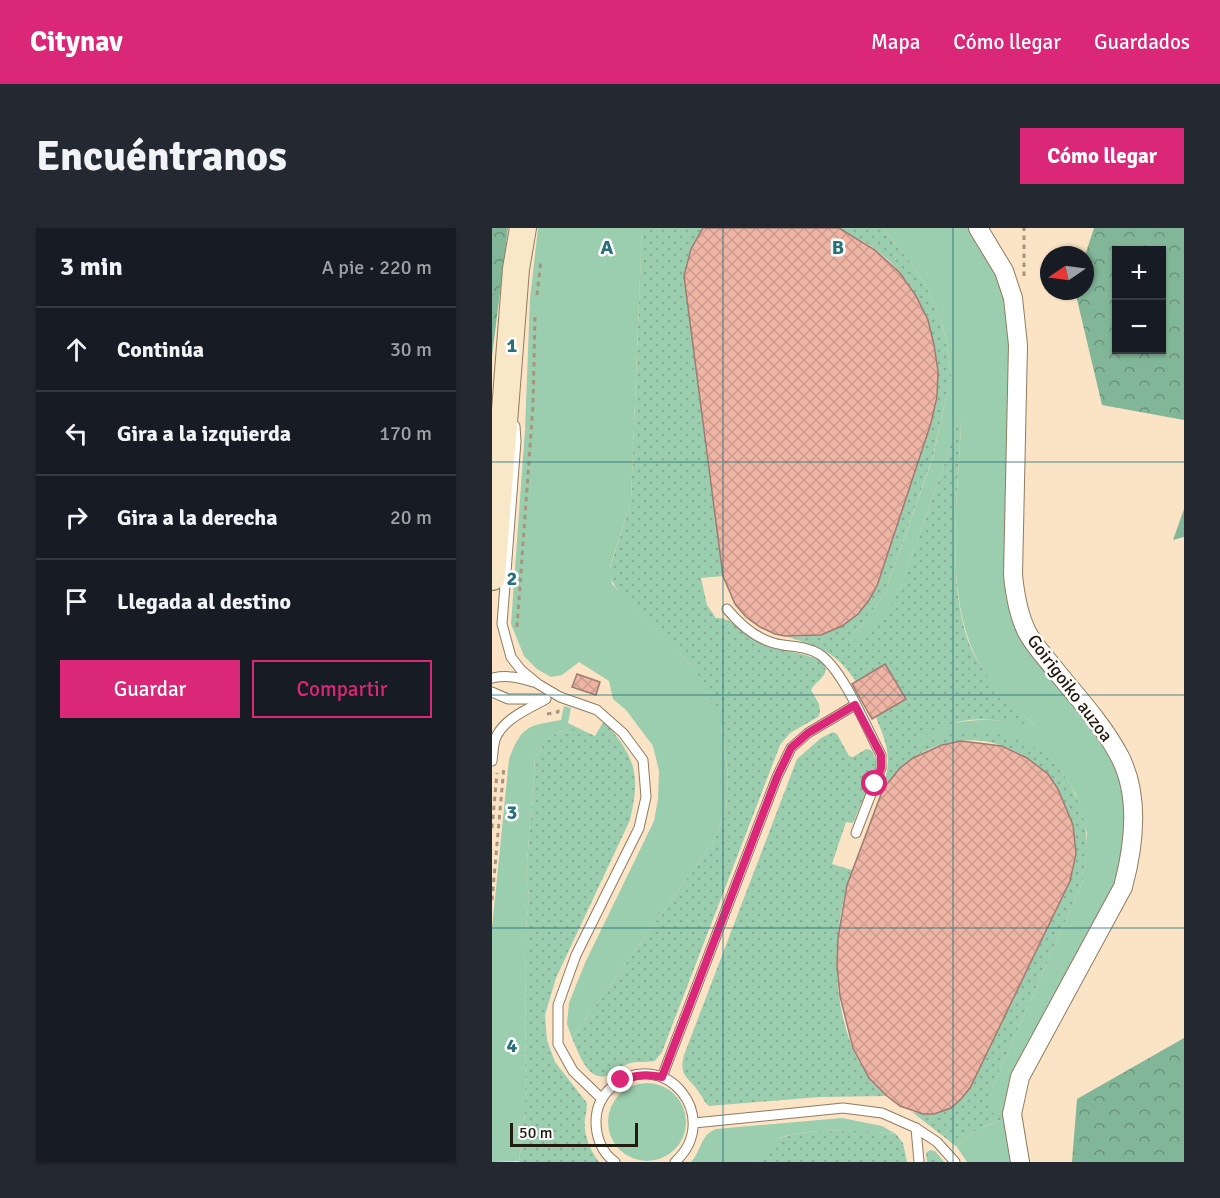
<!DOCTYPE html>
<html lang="es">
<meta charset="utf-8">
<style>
body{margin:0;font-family:Signika,sans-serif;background:#242831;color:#f1f3f6}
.controls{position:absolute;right:18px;top:18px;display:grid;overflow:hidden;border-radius:0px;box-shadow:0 2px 4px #0004}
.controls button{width:54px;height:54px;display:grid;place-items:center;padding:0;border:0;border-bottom:2px solid #363941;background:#171b24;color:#f1f3f6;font:30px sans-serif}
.compass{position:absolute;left:548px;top:18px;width:54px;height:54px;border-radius:50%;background:#171b24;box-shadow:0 2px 4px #0004;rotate:257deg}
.scale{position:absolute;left:18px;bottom:15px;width:128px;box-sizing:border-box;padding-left:6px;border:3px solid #231b10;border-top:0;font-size:16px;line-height:21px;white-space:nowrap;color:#231b10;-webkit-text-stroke:4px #fff;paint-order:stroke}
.stop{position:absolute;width:18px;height:18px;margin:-14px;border:4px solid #db2777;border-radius:50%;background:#fff}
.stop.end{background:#db2777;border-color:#fff;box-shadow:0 2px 6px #0008}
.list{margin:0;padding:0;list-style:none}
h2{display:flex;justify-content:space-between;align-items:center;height:78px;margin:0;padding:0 24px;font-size:26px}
h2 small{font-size:20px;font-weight:400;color:#9ea1a6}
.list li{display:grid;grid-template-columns:39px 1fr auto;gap:18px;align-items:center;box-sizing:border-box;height:84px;padding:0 24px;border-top:2px solid #363941}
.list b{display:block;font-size:22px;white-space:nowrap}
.list em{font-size:20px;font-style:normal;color:#9ea1a6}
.actions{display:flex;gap:12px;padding:18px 24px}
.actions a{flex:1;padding:14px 0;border:2px solid #db2777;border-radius:0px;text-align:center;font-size:21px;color:#db2777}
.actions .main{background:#db2777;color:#fff}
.icon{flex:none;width:33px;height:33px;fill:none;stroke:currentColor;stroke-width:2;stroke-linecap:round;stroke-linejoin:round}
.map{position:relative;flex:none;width:692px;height:934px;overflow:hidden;border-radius:0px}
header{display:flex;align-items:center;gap:36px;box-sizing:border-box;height:84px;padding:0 30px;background:#db2777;color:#fff}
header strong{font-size:28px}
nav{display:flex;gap:33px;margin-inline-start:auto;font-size:21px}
.intro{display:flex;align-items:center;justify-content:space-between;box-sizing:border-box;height:144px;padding:0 36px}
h1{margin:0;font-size:42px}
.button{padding:15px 27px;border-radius:0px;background:#db2777;color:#fff;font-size:21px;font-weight:700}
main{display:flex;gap:36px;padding:0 36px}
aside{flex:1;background:#171b24;border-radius:0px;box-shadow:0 2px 4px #0004}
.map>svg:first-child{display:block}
.grass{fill:url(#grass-dots)}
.forest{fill:url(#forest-crowns);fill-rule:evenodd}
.green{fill:#9bcdaf}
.building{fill:url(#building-cross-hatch);stroke:#9f7b71;stroke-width:1.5}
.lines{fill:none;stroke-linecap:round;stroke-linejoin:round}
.lane-casing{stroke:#8f7b5f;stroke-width:11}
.street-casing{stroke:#8f7b5f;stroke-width:20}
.secondary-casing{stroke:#8f7b5f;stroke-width:28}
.path{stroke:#a6957d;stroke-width:3;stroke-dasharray:4.5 4.5;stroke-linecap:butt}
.lane{stroke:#fff;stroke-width:9}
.street{stroke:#fff;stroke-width:18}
.secondary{stroke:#f8e8c8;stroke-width:26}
.route{stroke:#db2777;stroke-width:8}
.grid{fill:none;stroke:#27707a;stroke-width:1.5;stroke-opacity:0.55}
.labels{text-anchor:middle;stroke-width:5;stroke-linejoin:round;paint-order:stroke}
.street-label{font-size:18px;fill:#231b10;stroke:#fff}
.grid-label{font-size:20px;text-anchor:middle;font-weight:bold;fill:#27707a;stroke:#fff;stroke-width:5;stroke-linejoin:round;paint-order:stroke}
</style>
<header>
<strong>Citynav</strong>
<nav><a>Mapa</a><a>Cómo llegar</a><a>Guardados</a></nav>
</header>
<div class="intro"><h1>Encuéntranos</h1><a class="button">Cómo llegar</a></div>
<main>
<aside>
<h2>3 min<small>A pie · 220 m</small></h2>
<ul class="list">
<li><svg class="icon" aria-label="ahead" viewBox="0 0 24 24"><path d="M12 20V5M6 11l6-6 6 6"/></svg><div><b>Continúa</b></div><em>30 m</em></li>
<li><svg class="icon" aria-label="left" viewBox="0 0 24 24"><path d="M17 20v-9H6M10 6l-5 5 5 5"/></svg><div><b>Gira a la izquierda</b></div><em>170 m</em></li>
<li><svg class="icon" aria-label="right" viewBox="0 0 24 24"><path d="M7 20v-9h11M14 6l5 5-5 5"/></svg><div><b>Gira a la derecha</b></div><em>20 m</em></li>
<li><svg class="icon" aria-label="arrive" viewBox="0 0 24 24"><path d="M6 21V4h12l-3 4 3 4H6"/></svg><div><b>Llegada al destino</b></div></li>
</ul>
<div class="actions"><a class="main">Guardar</a><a>Compartir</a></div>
</aside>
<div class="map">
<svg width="692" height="934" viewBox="0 0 692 934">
<defs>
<pattern id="grass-dots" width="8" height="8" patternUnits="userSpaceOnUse" patternTransform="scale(1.5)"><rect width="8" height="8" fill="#9bcdaf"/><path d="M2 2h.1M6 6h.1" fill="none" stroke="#85af96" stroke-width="1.8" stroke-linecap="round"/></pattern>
<pattern id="forest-crowns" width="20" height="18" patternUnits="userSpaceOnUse" patternTransform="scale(1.5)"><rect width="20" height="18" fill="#82b698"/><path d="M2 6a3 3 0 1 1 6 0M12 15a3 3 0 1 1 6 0" fill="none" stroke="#6a937b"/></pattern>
<pattern id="building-cross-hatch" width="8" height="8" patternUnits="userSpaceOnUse" patternTransform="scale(1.5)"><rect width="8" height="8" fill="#eeb5a5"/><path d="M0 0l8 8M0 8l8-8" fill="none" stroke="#cc9b8d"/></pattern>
</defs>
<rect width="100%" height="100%" fill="#fbe4c5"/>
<g class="grass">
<path d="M 150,0 L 211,0 L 199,21 L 192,48 L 231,348 L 209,350 L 215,377 L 224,390 C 242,389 253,408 268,415 C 282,422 324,426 331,435 C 340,447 323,453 319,462 L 327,476 L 328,484 L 326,489 L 298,505 L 288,517 L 170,824 L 163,833 C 153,835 141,832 131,838 C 127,840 124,844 120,846 C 97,858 87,826 80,810 L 220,616 L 234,583 L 236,548 L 230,499 L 202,440 L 131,368 C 123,359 117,352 118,340 L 139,273 Z"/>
<path d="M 346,0 L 391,0 L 420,36 L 436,62 L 449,94 L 455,116 L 459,147 L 441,228 L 393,365 L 369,398 L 353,411 L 360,413 L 408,361 L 455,229 L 466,187 L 469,197 C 466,263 452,370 483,428 C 496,453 525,481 546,500 C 523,494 481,486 458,497 C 447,502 437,511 426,518 C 437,513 449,507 461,505 C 480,502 516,505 534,512 C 565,526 592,572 594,605 C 596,622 593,639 590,656 L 500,860 L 520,886 C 498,900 483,896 465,919 L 420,884 C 445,890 463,880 478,860 L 578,653 C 603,564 517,481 431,524 C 414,533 403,547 391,561 C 400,528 396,520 384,489 L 414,471 L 393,437 L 364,454 C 344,423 327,419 293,408 C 337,411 365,397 385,358 L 445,169 C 448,113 430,56 383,21 C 372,13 358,7 346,0 Z"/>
<path d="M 112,493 C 143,529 149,545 138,592 L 64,750 L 53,787 L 55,812 L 63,834 L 95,875 C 95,881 94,885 93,890 C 91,906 98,922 107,934 L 27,934 L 33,886 L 34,701 L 37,668 L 34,649 L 43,530 L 54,512 L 63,506 L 77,501 L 88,501 L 103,508 Z"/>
<path d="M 341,504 L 345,506 L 357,528 L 361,529 L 374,521 L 379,522 C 384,530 385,536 382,545 L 361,595 L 354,594 L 340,636 L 360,642 C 338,704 337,792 376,848 C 381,856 389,862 395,868 L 328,869 L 217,878 C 212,874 212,871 208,866 C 198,849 186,850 192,827 L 305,531 L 329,510 Z"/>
<path d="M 366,902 L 404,906 L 411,915 L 415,934 L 264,934 C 268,928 273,921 279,916 C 298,900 342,904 366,902 Z"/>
<path d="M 438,922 L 443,923 L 452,934 L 435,934 L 434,925 Z"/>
</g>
<g class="forest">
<path d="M 0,0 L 16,0 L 0,128 Z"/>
<path d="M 602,0 L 692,0 L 692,192 L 610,177 L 583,63 L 593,63 L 593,27 ZM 670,22 L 670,122 L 624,122 L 624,22 Z"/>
<path d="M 692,281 L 692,309 L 681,312 Z"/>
<path d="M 692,810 L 692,934 L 580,934 L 585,871 Z"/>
</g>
<g class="green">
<path d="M 46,0 L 150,0 L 139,273 L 118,339 L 120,356 L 202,440 L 217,464 L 230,499 L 236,549 L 234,583 L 220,616 L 80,810 L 75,796 L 77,775 L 93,735 L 162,593 L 166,571 L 167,543 L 161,518 L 134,482 L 121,471 L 117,453 L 87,434 L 70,447 L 59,449 L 45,441 L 32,428 L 19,396 L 33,202 L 38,71 Z"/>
<path d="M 391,0 L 486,0 L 519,66 L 524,375 L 629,531 L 637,636 L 528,849 L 528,934 L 475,934 L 465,919 C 484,895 497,901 519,886 L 500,885 L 500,860 L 590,656 L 593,637 L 595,606 L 590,585 L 583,565 L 570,544 L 559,531 L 534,513 L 501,505 L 462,505 L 425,518 C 440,490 494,490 522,494 C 530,495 538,498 545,499 C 522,478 496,456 483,427 C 452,362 466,268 469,197 L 466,189 L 455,229 L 408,361 L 391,390 L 375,408 L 360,413 L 352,411 L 369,398 L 393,365 L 441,229 L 459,147 L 455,116 L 449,94 L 436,62 L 420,36 Z"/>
<path d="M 72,478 L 79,480 L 76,495 L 88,501 L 77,501 L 63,506 L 54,512 L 43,530 L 34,649 L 37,668 L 34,701 L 33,886 L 27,933 L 0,934 L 0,700 L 17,531 C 30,497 36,498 69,492 Z"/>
<circle cx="155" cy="894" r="39"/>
<path d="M 350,890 L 390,898 L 404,906 C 377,903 309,899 287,911 C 277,917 271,926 264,934 L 199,934 C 210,922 208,907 224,901 Z"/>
</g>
<g class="building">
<path d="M 211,0 L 347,0 L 383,22 L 408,45 L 424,68 L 436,92 L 442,117 L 446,143 L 445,169 L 439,195 L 385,358 L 377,372 L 366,386 L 350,398 L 329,407 L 293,408 L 283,406 L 268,399 L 254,389 L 243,376 L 231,348 L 192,48 L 199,21 Z"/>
<path d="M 393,436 L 414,471 L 380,491 L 360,456 Z"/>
<path d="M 85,446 L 108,454 L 104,467 L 80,459 Z"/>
<path d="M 469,513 L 510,518 L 535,530 L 556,546 L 566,561 L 581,597 L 584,626 L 578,653 L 478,860 L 469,871 L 459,880 L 442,886 L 431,886 L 408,878 L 395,868 L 377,850 L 361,820 L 348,768 L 345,738 L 346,710 L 355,657 L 391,561 L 408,540 L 421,530 L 450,517 Z"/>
</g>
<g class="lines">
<g class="lane-casing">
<g id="lane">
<path d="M 23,198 L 24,213 L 10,396 L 19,429 L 29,442 L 46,456 L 68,469 L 105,482 L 131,505 L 151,532 L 154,569 L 147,600 L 84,727 L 66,777 L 66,816 L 81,843 L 110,871"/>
<path d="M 235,381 C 249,398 268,414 291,417 C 304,419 315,419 327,426 C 351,441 375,501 389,527 L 389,540 L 364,605"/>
<path d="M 0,450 C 15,447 26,449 41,454"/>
<path d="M 0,464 L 16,471 L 51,471"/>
<path d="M 0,533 C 1,526 1,516 4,509 C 13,490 36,481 54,471"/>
<path d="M 170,849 L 285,549 L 299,520 L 316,505 L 363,477"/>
<path d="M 202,895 L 351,880 L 390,885 L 424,900 L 445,914 L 463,934"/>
<path d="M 424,900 L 427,934"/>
<path d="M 123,934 C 110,925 104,909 104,894 C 104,880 110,867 121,858 C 172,817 232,889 183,934"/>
</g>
</g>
<g class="street-casing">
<path id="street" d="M 486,0 L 512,43 L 521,70 L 526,117 L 521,347 C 523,367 526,386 535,404 C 543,419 555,431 565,444 C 587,471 612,498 628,529 C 648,568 642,618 631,659 L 528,849 L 520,886 L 528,934"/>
</g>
<g class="secondary-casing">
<path id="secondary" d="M 0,349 L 24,41 L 31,0"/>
</g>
<g class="path">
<path d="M 532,48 L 532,0"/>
<path d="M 45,67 L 49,32"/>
<path d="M 25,399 L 41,177 L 43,88"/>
<path d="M 55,486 L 66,484 L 66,481"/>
<path d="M 0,600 L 5,545"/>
<path d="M 0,672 L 12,538"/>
</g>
<use href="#lane" class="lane"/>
<use href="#street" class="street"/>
<use href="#secondary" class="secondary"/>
</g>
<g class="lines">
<path class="route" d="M 129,852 C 144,847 155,846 170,849 L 285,549 L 299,520 L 316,505 L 363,477 L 389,527 L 389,540 L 383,556"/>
</g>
<path class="grid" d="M 231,0 L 231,934M 461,0 L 461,934M 0,234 L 692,234M 0,467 L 692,467M 0,700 L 692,700"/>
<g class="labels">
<g class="street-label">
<text transform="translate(578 460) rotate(53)" y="6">Goirigoiko auzoa</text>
</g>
</g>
<g class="grid-label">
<text x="115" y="26">A</text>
<text x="346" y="26">B</text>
<text x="20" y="124">1</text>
<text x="20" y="357">2</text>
<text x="20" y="591">3</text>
<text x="20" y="824">4</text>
</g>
</svg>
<div class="controls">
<button>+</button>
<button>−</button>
</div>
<svg class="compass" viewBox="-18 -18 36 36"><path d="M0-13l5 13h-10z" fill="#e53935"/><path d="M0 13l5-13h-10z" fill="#9ea1a6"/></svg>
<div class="scale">50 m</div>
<div class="stop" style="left:383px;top:556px"></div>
<div class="stop end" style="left:129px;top:852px"></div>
</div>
</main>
